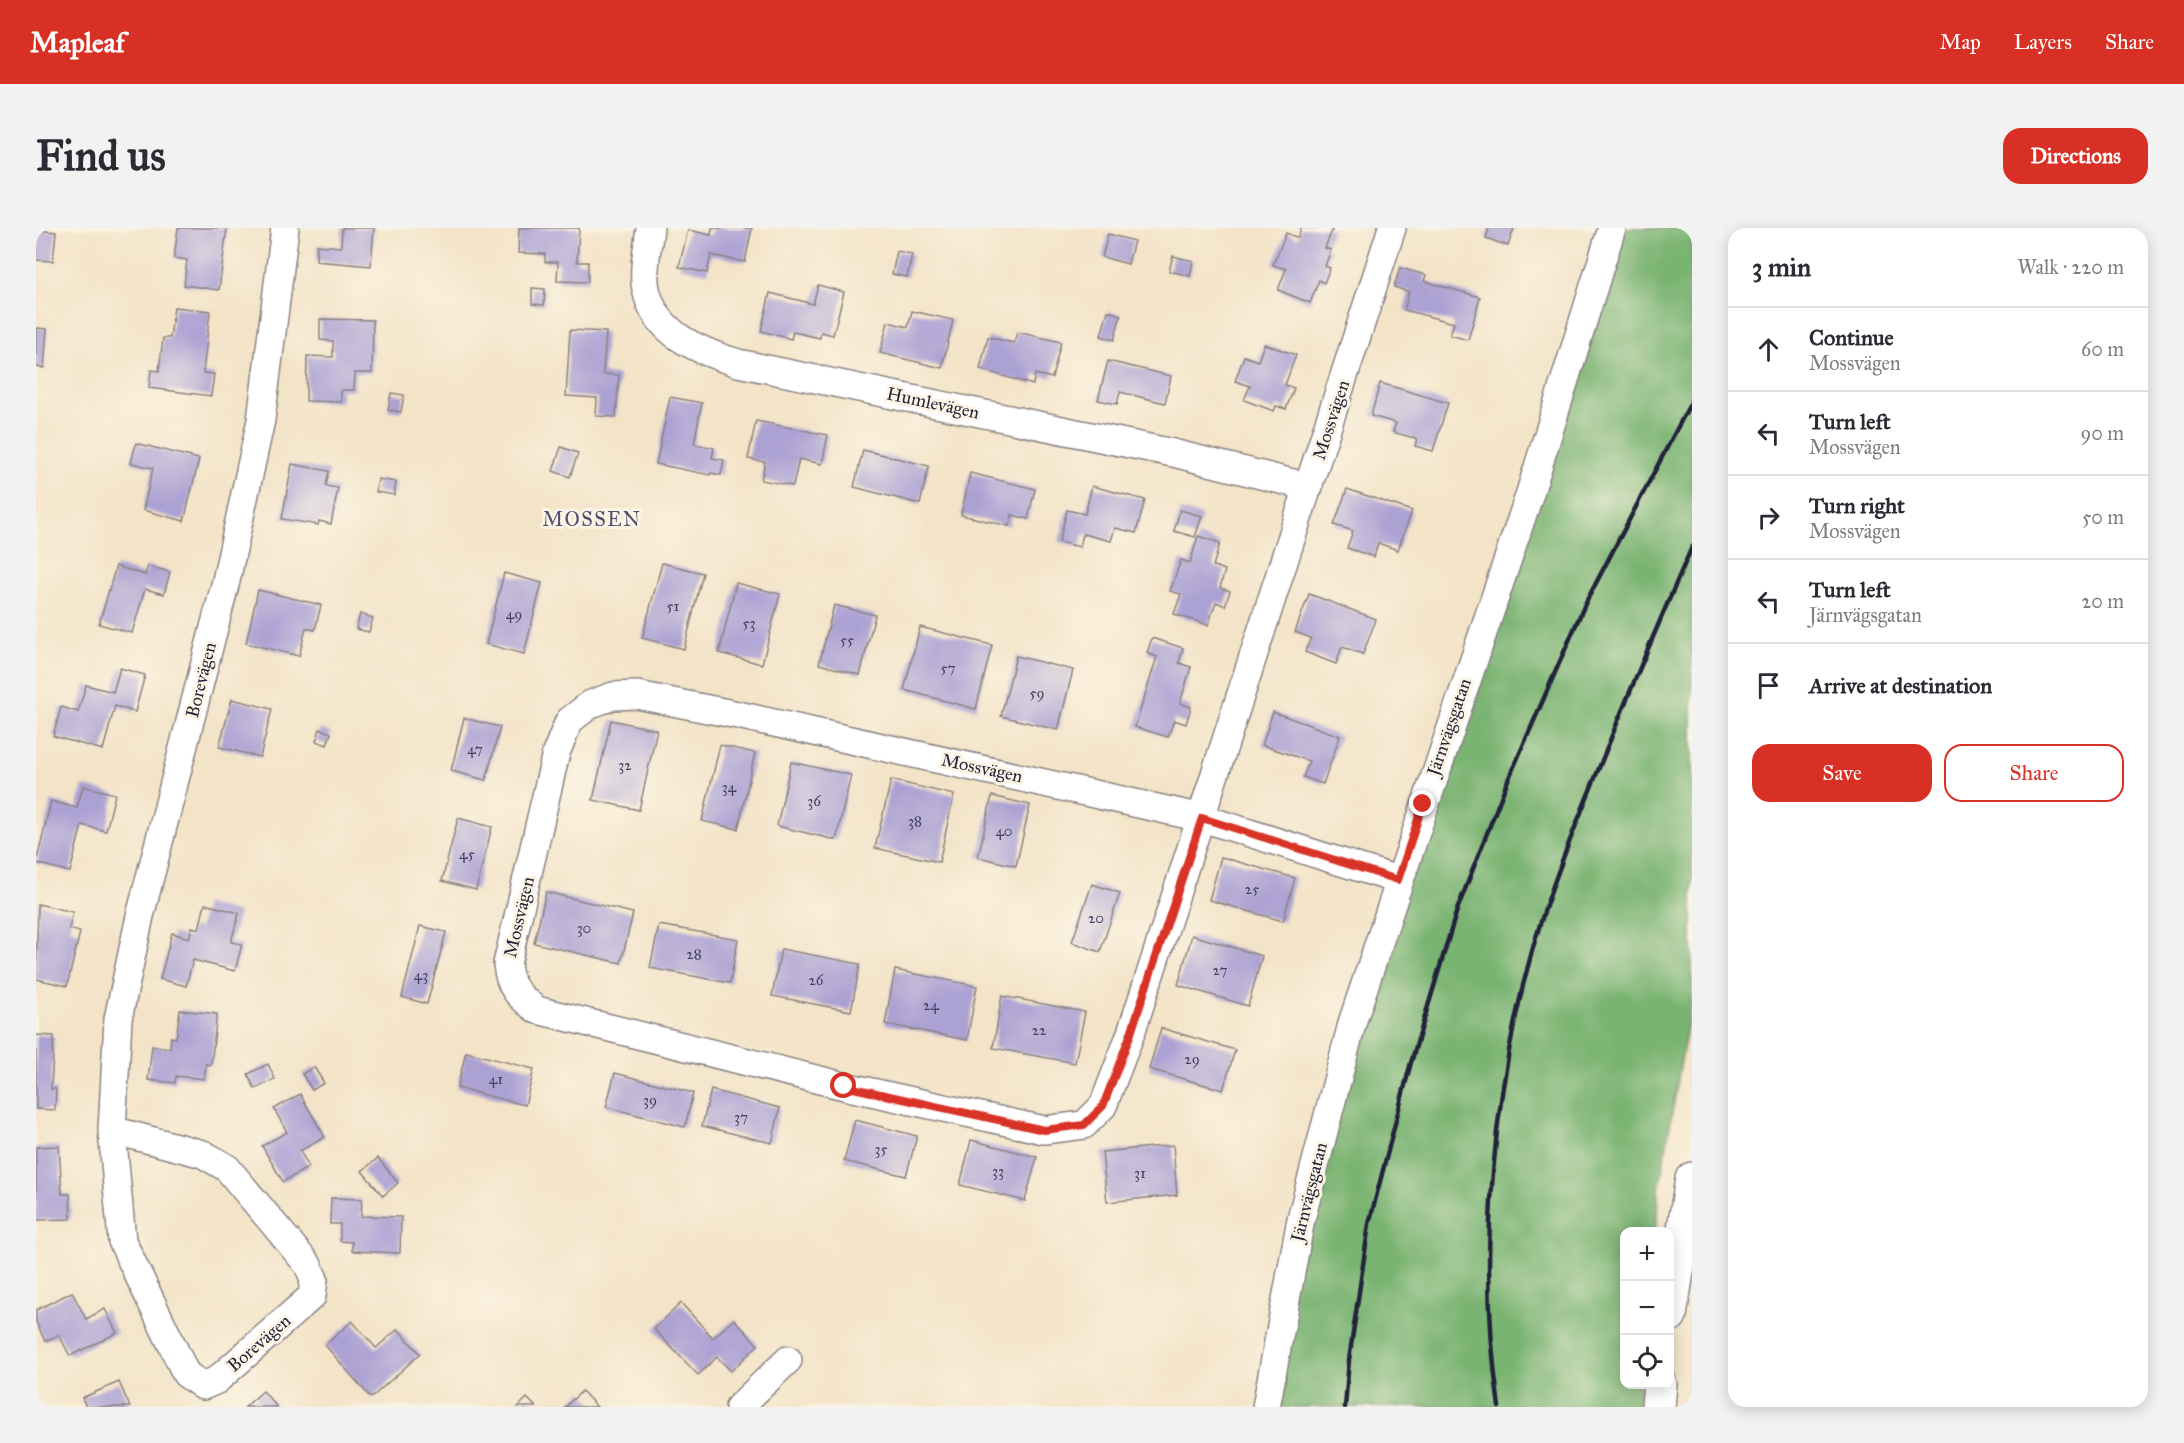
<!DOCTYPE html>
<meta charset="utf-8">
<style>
body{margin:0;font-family:"IM FELL Great Primer",serif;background:#f2f2f3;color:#2b2b33}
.controls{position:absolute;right:18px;bottom:18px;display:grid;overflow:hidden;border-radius:12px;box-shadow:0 3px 15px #0003}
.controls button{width:54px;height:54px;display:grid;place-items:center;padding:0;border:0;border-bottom:2px solid #e1e1e2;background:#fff;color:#2b2b33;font:30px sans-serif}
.stop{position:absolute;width:18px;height:18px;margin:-14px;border:4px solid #d93025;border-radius:50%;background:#fff}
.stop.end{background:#d93025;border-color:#fff;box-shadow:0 2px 6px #0008}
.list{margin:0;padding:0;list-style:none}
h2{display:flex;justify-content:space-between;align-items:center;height:78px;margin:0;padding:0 24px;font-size:26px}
h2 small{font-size:20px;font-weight:400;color:#7c7c81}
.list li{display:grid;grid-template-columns:39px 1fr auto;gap:18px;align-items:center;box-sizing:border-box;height:84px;padding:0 24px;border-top:2px solid #e1e1e2}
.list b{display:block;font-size:22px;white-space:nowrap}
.list p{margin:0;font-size:20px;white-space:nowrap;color:#7c7c81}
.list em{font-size:20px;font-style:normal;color:#7c7c81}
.actions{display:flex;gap:12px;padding:18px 24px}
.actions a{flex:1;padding:14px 0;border:2px solid #d93025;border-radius:18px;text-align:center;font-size:21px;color:#d93025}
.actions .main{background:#d93025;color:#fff}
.icon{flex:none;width:33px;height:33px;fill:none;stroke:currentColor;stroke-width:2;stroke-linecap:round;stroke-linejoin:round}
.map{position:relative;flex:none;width:1656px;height:1179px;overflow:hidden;border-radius:18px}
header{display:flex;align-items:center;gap:36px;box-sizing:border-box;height:84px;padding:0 30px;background:#d93025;color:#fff}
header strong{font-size:28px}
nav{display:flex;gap:33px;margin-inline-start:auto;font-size:21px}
.intro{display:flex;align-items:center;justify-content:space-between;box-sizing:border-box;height:144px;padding:0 36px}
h1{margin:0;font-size:42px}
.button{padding:15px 27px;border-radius:18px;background:#d93025;color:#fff;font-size:21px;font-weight:700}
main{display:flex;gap:36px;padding:0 36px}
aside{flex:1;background:#fff;border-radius:18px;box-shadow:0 3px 15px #0003}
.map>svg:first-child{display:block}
.forest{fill:#7ab472;stroke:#4e6b56;stroke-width:1.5}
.building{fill:#aca1d3}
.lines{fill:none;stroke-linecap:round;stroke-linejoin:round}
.street-casing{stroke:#8a8281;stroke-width:30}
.secondary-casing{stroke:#8a8281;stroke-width:36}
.street{stroke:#fff;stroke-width:27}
.secondary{stroke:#fff;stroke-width:33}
.rail{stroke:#22223b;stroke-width:4.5}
.route{stroke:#d93025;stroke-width:8}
.labels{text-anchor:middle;stroke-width:6;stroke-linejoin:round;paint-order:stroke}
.number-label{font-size:15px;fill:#444261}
.street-label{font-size:18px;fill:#22223b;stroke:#fcf5e5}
.neighbourhood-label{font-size:20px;letter-spacing:1.5px;fill:#524e70;stroke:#fcf5e5}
</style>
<header>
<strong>Mapleaf</strong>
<nav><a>Map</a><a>Layers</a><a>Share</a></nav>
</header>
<div class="intro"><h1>Find us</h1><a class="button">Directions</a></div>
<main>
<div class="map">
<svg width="1656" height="1179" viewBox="0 0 1656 1179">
<rect width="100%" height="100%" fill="#fcf5e5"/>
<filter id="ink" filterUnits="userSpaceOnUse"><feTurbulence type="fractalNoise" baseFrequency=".0167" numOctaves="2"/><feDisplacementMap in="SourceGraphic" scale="12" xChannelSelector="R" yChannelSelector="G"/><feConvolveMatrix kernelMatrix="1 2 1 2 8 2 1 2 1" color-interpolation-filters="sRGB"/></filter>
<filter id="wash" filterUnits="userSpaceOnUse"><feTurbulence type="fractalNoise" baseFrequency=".008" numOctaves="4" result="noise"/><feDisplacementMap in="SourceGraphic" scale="24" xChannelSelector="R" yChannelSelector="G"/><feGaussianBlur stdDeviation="1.35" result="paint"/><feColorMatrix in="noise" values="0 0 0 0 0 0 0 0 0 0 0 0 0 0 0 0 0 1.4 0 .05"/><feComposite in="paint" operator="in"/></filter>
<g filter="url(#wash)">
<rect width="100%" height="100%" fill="#f3e3c7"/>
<path class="forest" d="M 1576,0 L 1656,0 L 1656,770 L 1623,960 L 1619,1003 L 1588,1004 L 1588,1156 L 1604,1157 L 1601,1179 L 1230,1179 L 1281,925 Z"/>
<g id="blocks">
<g class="building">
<path d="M 142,0 L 191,0 L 183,62 L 148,57 L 151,32 L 138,30 Z"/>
<path d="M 306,0 L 338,0 L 335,38 L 280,33 L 281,17 L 305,19 Z"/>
<path d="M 483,0 L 543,0 L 541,34 L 552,34 L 552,54 L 521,53 L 522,34 L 509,34 L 509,26 L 482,25 Z"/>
<path d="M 676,0 L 716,0 L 709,34 L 675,27 L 671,45 L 643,39 L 652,2 L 675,7 Z"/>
<path d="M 1265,0 L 1297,0 L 1289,20 L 1295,22 L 1289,38 L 1294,40 L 1288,55 L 1283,52 L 1274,75 L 1242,62 L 1250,41 L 1237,37 L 1250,5 L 1262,10 Z"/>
<path d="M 1453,0 L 1478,0 L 1472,18 L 1450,10 Z"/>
<path d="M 0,2 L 20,4 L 17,33 L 0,32 Z"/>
<path d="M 1072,6 L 1098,13 L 1092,36 L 1066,29 Z"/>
<path d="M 861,23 L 876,26 L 871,49 L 856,46 Z"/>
<path d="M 1137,28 L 1157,33 L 1154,48 L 1133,43 Z"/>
<path d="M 1364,40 L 1390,47 L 1388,53 L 1444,69 L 1432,112 L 1414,107 L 1418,95 L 1368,82 L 1373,64 L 1358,59 Z"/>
<path d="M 782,57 L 808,64 L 797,107 L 785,104 L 784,110 L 757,104 L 755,111 L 725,103 L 734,65 L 777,76 Z"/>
<path d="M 496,60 L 509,61 L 508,77 L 496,76 Z"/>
<path d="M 138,79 L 174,83 L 167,145 L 178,146 L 175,168 L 113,160 L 115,142 L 123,143 L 127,110 L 134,110 Z"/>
<path d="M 876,83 L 917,92 L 906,140 L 844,125 L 852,94 L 872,99 Z"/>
<path d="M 1072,83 L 1085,87 L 1078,112 L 1065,108 Z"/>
<path d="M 284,91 L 337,92 L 336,145 L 319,145 L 318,162 L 305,162 L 305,174 L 270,173 L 271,128 L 297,129 L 297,113 L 284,112 Z"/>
<path d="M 0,100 L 11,101 L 8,140 L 0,139 Z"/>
<path d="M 534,102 L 570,104 L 567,146 L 583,147 L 580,189 L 560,188 L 561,170 L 530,168 Z"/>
<path d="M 981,104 L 1025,114 L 1016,150 L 999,146 L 997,157 L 944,141 L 952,109 L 978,115 Z"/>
<path d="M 1228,116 L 1260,127 L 1249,157 L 1258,160 L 1250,181 L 1240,178 L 1238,183 L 1208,172 L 1214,158 L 1199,153 L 1208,128 L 1222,133 Z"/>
<path d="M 1072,133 L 1135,148 L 1129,175 L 1084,164 L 1081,176 L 1062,172 Z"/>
<path d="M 1344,155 L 1412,175 L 1397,223 L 1379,218 L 1381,211 L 1357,204 L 1360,195 L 1335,188 Z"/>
<path d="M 355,165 L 368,167 L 365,184 L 352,182 Z"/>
<path d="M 634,169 L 666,175 L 658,216 L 678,220 L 676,230 L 688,232 L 685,247 L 675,245 L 674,247 L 620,236 Z"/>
<path d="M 720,193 L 792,207 L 786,236 L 763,231 L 757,258 L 725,252 L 729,234 L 712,231 Z"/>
<path d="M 100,215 L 163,231 L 148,293 L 107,282 L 117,240 L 95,235 Z"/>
<path d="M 525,219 L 542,225 L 534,249 L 517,243 Z"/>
<path d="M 827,222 L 893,238 L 884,276 L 818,259 Z"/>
<path d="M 256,236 L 293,243 L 290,258 L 302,260 L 295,296 L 283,293 L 282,297 L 246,291 Z"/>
<path d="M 934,245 L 999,261 L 992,291 L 976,287 L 973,298 L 925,287 Z"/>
<path d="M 342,251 L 360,254 L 358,267 L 340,264 Z"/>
<path d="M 1056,258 L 1109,272 L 1100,305 L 1079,300 L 1075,313 L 1047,306 L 1044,319 L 1023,314 L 1031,282 L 1049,286 Z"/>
<path d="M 1311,261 L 1376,283 L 1362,322 L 1342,315 L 1338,329 L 1311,320 L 1317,303 L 1298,297 Z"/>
<path d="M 1144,282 L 1166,288 L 1159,309 L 1138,303 Z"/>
<path d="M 1162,308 L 1184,315 L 1177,338 L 1189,342 L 1184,360 L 1194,363 L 1189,378 L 1180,374 L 1172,397 L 1138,386 L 1145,366 L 1134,363 L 1145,332 L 1154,335 Z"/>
<path d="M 626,335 L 667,345 L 648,421 L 606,410 Z"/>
<path d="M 80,338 L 109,347 L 112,338 L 134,344 L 128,366 L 109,361 L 96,405 L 63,396 Z"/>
<path d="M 468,345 L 506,355 L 488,426 L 450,416 Z"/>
<path d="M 700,355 L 744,366 L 726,436 L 683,425 Z"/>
<path d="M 222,362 L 285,377 L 279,402 L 270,400 L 263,428 L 210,415 Z"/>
<path d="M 1273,366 L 1340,391 L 1327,426 L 1306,419 L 1300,436 L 1269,424 L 1275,410 L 1259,404 Z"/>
<path d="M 798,377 L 839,387 L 824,447 L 783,436 Z"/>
<path d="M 324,386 L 337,390 L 333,404 L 320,401 Z"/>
<path d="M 884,399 L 956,417 L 940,481 L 868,462 Z"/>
<path d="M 1116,410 L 1147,420 L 1143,435 L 1155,439 L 1144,475 L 1155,479 L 1150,496 L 1138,492 L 1132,509 L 1099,499 L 1121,429 L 1111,425 Z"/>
<path d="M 980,428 L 1037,442 L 1022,502 L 965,488 Z"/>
<path d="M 84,440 L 109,447 L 99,484 L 79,478 L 67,522 L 17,508 L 25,479 L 42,484 L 50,457 L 77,464 Z"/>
<path d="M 196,471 L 236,481 L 224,529 L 183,519 Z"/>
<path d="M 1237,484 L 1304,508 L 1287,556 L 1267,549 L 1273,533 L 1226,517 Z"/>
<path d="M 428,490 L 464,499 L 450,552 L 415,543 Z"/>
<path d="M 575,492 L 621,502 L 603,582 L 557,572 Z"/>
<path d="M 284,501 L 295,505 L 291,517 L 280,513 Z"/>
<path d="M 684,517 L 719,525 L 702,601 L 666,593 Z"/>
<path d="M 755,534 L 815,547 L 800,612 L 741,598 Z"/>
<path d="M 855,552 L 918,567 L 903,634 L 839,620 Z"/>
<path d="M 47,558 L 79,566 L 70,603 L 46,597 L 34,644 L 0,635 L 15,573 L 41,580 Z"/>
<path d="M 956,568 L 994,577 L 980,638 L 942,629 Z"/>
<path d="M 422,590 L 456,599 L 440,662 L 406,653 Z"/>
<path d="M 1185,629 L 1259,650 L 1247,693 L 1173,672 Z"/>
<path d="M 1056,656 L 1084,665 L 1064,724 L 1036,714 Z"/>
<path d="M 510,664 L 597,685 L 585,735 L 498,715 Z"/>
<path d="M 2,676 L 37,684 L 33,701 L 44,704 L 31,758 L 0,751 Z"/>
<path d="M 169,676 L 203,685 L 195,714 L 206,716 L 199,743 L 157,732 L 150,758 L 124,751 L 136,705 L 153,710 L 156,699 L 163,701 Z"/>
<path d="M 623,697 L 702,711 L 694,755 L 614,740 Z"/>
<path d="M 384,698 L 410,704 L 391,776 L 366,769 Z"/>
<path d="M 1156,707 L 1226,728 L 1212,778 L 1142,757 Z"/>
<path d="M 745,721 L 824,736 L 815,783 L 736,768 Z"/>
<path d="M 859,742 L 941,758 L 931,812 L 849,796 Z"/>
<path d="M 966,768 L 1049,784 L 1039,835 L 957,820 Z"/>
<path d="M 144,782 L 181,786 L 175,837 L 170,836 L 168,851 L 140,848 L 139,855 L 112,852 L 116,818 L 134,820 L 135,809 L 140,810 Z"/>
<path d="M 1125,800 L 1199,822 L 1187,862 L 1113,841 Z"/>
<path d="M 0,807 L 18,808 L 15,861 L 20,861 L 19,882 L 0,881 Z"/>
<path d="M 430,824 L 498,841 L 489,877 L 421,860 Z"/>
<path d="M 232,836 L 239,851 L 219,861 L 212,846 Z"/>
<path d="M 278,839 L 288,855 L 276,862 L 266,846 Z"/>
<path d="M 579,845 L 657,865 L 649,899 L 570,879 Z"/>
<path d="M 675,862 L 744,880 L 736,915 L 666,898 Z"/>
<path d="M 264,866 L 289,909 L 264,923 L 273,939 L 247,954 L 226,918 L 251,904 L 238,881 Z"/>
<path d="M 819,892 L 881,908 L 870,948 L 808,933 Z"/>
<path d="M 935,912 L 1001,929 L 989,973 L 924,957 Z"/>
<path d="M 1137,917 L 1141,967 L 1071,974 L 1066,924 Z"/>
<path d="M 23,918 L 26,966 L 34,966 L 35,991 L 0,992 L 0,919 Z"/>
<path d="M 342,930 L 362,955 L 347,968 L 326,943 Z"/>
<path d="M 295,970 L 326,971 L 325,988 L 365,989 L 364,1025 L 316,1023 L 316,1014 L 304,1013 L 304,996 L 294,996 Z"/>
<path d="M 36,1064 L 50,1091 L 69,1081 L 81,1105 L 34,1128 L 23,1107 L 9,1113 L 0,1094 L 0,1082 Z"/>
<path d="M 645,1075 L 677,1110 L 698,1091 L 722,1117 L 695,1143 L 681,1129 L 662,1147 L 618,1101 Z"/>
<path d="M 316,1093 L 340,1120 L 362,1101 L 384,1126 L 335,1170 L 289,1117 Z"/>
<path d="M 83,1154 L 94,1179 L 50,1179 L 46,1170 Z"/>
<path d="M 227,1163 L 241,1179 L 209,1179 Z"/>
<path d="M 546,1163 L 561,1179 L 529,1179 Z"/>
<path d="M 491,1170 L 500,1179 L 482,1179 Z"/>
</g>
</g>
</g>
<g filter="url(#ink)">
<use href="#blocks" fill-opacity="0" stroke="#8a8281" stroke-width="1.5"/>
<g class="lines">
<g class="street-casing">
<g id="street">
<path d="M 614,0 C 612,18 606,43 610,61 C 619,106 663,123 702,135 L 1137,225 L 1273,259"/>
<path d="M 1356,0 L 1095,805 L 1067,878 L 1048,897 L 1008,902 L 808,858 L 501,782 C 482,768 473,759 471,736 L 520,525 L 533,493 L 555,476 L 577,468 L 601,467 L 702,487 L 1166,590 L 1362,652"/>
<path d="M 76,902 L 167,926 L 191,940 L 272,1037 L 278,1051 L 276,1068 L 181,1152 L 167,1158 L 150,1146 L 86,1013 L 76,902 L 82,791 L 104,688 L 190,353 L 225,192 L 249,0"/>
<path d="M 703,1179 L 752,1132"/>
<path d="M 1230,1179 L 1265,991 L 1317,792 L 1493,268 L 1576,0"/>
</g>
</g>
<g class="secondary-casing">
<g id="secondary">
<path d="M 1634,1087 L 1656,951"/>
<path d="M 1622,1179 L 1624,1156"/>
</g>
</g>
<use href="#street" class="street"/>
<use href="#secondary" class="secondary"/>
<g class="rail">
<path d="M 1309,1179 L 1313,1132 L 1333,996 L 1374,838 L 1421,682 L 1469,559 L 1549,376 L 1656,172"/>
<path d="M 1463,1179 C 1441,1031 1457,859 1498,716 C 1515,658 1538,601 1561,545 C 1591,469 1623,394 1656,319"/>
</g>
</g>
</g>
<g class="lines" filter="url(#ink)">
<path class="route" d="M 808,858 L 1008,902 L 1048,897 L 1067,878 L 1095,805 L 1166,590 L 1362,652 L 1387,576"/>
</g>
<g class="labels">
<g class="number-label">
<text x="637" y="383">51</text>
<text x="478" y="391">49</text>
<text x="713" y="400">53</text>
<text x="811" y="417">55</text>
<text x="912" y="445">57</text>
<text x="1001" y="470">59</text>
<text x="439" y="526">47</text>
<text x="589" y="542">32</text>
<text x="693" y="564">34</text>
<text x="778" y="578">36</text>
<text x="879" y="598">38</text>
<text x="968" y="608">40</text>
<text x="431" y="631">45</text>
<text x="1216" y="666">25</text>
<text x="1060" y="695">20</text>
<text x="548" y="705">30</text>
<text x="658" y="731">28</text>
<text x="1184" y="747">27</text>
<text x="385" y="752">43</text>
<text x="780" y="757">26</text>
<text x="895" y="782">24</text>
<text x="1003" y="807">22</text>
<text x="1156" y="836">29</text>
<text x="460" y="856">41</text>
<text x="614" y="877">39</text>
<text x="705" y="894">37</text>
<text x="845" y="926">35</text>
<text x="962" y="948">33</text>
<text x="1104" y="950">31</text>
</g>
<g class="street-label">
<text transform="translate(897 175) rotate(12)" y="6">Humlevägen</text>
<text transform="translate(1295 192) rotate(-72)" y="6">Mossvägen</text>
<text transform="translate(165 452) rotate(-76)" y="6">Borevägen</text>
<text transform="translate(1413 499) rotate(-71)" y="6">Järnvägsgatan</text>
<text transform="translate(946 540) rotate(12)" y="6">Mossvägen</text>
<text transform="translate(483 689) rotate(-77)" y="6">Mossvägen</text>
<text transform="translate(1273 964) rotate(-76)" y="6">Järnvägsgatan</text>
<text transform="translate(223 1115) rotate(-41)" y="6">Borevägen</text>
</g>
<g class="neighbourhood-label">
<text x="556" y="298">MOSSEN</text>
</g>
</g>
</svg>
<div class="controls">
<button>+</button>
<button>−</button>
<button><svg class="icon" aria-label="locate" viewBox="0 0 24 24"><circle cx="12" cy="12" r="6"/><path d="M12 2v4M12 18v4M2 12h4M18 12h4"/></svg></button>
</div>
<div class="stop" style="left:808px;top:858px"></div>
<div class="stop end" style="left:1387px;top:576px"></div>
</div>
<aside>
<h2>3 min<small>Walk · 220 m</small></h2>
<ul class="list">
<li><svg class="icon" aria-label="ahead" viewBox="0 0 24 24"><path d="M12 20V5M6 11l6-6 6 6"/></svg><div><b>Continue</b><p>Mossvägen</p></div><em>60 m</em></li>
<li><svg class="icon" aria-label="left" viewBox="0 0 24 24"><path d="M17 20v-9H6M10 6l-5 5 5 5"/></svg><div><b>Turn left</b><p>Mossvägen</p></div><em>90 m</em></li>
<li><svg class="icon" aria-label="right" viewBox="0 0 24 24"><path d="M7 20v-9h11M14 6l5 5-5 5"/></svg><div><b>Turn right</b><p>Mossvägen</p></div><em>50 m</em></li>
<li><svg class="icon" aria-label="left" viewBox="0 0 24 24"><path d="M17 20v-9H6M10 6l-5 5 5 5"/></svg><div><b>Turn left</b><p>Järnvägsgatan</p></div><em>20 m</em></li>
<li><svg class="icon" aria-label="arrive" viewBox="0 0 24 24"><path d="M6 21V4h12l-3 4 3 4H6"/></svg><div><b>Arrive at destination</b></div></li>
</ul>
<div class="actions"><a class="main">Save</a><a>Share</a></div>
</aside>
</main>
